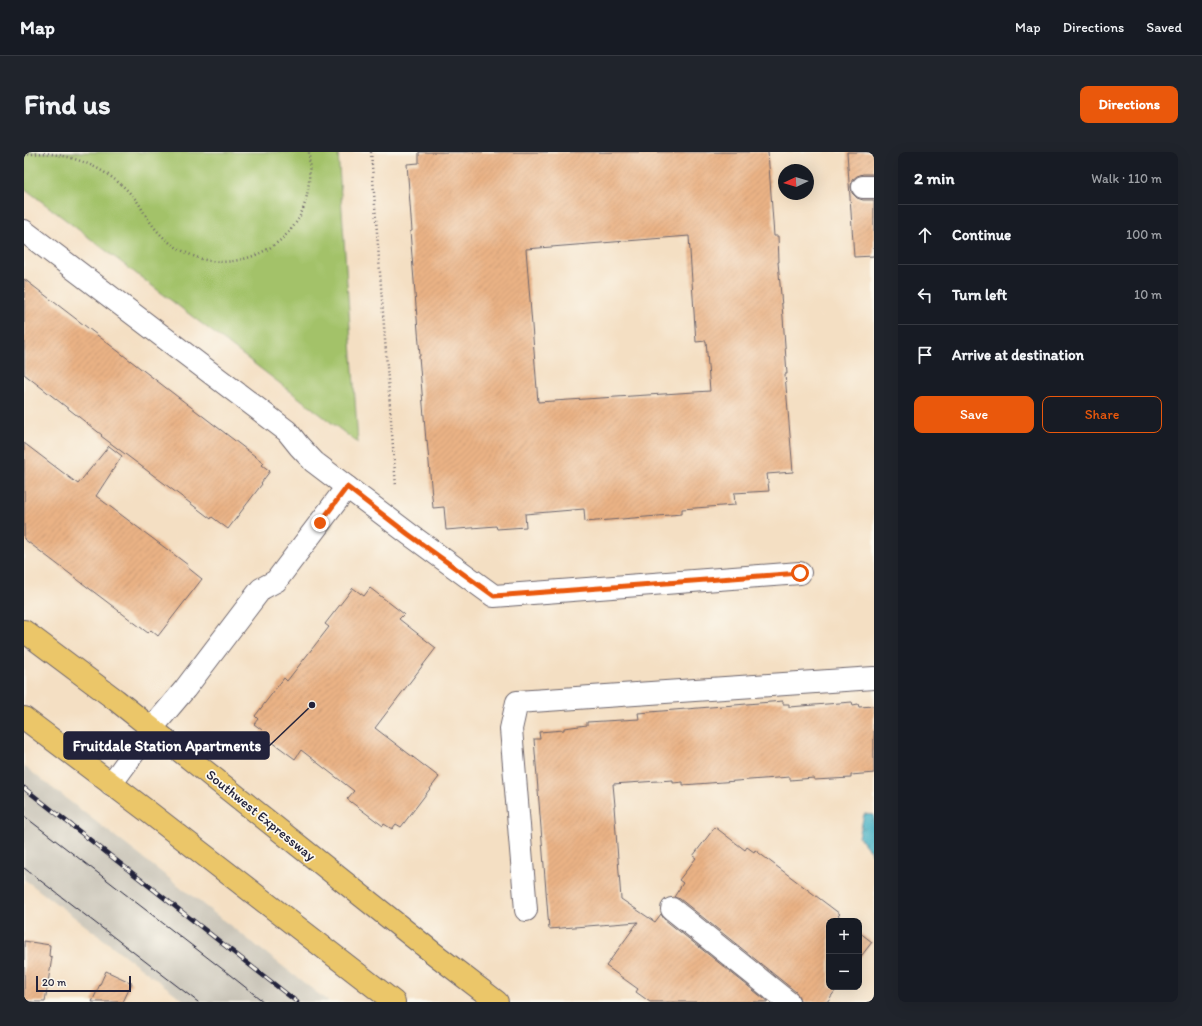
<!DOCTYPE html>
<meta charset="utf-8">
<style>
body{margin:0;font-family:Itim,sans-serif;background:#20242c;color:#f1f3f6}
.controls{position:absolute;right:12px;bottom:12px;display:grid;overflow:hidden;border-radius:8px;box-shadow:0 4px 16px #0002}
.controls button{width:36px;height:36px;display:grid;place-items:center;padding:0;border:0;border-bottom:1px solid #363941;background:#171b24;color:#f1f3f6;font:20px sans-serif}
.compass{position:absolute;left:754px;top:12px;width:36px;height:36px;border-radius:50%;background:#171b24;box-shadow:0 4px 16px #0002;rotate:266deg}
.scale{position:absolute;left:12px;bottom:10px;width:95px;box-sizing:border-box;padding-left:4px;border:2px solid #22223b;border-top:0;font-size:11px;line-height:14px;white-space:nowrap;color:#22223b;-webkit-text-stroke:3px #fbf7ec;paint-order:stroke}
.stop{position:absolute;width:12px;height:12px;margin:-9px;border:3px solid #ea580c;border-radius:50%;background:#fff}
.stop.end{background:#ea580c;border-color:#fff;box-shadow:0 1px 4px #0008}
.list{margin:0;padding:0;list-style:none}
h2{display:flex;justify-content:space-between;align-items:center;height:52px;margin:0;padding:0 16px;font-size:17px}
h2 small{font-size:13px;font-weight:400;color:#9ea1a6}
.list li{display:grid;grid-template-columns:26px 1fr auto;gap:12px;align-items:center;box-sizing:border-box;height:60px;padding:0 16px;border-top:1px solid #363941}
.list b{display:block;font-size:15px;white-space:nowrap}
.list em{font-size:13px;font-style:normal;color:#9ea1a6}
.actions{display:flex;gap:8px;padding:12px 16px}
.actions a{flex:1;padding:9px 0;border:1px solid #ea580c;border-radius:8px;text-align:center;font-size:14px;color:#ea580c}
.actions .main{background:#ea580c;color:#fff}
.icon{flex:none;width:22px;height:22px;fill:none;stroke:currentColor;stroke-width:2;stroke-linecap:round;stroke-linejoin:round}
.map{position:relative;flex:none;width:850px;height:850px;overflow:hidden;border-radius:8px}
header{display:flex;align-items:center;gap:24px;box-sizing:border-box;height:56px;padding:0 20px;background:#171b24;border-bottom:1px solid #363941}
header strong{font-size:19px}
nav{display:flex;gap:22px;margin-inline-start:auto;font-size:14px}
.intro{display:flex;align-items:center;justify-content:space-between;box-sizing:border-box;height:96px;padding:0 24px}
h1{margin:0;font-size:28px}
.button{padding:10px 18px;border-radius:8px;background:#ea580c;color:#fff;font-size:14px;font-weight:700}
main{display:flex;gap:24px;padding:0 24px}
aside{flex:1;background:#171b24;border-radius:8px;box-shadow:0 4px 16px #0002}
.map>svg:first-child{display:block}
.industrial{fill:#c9c4b8}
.garden{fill:#a3c269;stroke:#627252}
.water{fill:url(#water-ripples);stroke:#346a80}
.building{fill:url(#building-hatch);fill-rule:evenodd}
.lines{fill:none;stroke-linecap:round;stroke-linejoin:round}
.minor-casing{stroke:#6c646b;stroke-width:24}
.major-casing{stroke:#6c646b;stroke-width:24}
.path{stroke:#6c646b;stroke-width:2.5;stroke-dasharray:1 3;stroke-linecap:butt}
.minor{stroke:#fff;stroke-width:22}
.major{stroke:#ebc669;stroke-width:22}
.tram{stroke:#22223b;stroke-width:1}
.rail-casing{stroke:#22223b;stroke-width:4.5}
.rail{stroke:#fbf7ec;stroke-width:3;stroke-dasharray:9;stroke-linecap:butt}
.route{stroke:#ea580c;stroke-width:5}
.labels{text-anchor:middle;stroke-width:3.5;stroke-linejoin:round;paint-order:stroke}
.street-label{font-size:14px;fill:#22223b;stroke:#fbf7ec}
.leader{fill:none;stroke:#22223b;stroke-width:1.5}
.callout-dot{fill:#22223b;stroke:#fbf7ec;stroke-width:1.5}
.callout{fill:#22223b;stroke:#22223b;stroke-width:1.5}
.callout-label{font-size:15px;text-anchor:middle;font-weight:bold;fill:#fff}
</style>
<header>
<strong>Map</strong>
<nav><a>Map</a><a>Directions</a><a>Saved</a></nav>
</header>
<div class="intro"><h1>Find us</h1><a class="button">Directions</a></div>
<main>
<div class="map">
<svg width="850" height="850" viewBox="0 0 850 850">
<defs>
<pattern id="water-ripples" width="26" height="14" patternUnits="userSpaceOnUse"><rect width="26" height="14" fill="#46b1c4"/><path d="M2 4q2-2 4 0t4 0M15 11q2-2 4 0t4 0" fill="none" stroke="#3a90a0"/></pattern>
<pattern id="building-hatch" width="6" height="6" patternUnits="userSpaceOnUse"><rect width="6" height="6" fill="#eab285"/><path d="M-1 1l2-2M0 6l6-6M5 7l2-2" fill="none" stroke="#c89974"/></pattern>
</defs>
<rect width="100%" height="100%" fill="#fbf7ec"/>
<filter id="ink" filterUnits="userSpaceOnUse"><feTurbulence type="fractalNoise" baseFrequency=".025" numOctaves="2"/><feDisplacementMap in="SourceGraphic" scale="8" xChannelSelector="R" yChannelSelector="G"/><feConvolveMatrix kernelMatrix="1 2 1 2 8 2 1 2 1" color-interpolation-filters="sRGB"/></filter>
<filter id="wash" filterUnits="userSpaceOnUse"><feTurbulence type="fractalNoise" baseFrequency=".012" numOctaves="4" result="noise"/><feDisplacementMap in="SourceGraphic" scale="16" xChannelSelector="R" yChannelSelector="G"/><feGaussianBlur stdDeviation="0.9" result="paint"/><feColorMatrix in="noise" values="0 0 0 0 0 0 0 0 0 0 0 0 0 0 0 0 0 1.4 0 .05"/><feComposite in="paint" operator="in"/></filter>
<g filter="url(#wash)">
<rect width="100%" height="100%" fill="#f4dfc3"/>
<path class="industrial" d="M 0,614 L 305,850 L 162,850 L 0,727 Z"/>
<path class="garden" d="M 0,0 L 314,0 L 334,291 L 0,36 Z"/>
<path class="water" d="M 840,662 L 850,663 L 850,702 L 849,703 L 835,685 Z"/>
<g id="blocks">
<g class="building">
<path d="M 395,0 L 744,0 L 750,84 L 754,84 L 755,110 L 754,110 L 759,165 L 763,222 L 761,222 L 769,320 L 743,322 L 745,339 L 710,341 L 711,353 L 658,357 L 658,362 L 561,370 L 560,357 L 501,362 L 502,375 L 473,377 L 472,374 L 422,378 L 420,355 L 409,356 L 403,288 L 402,289 L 395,204 L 396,204 L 386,79 L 388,79 L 383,12 L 395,11 ZM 665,84 L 672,190 L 682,189 L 686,239 L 514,250 L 502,97 Z"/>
<path d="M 823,0 L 850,0 L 850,22 L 839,22 L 833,24 L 828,28 L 827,35 L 828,41 L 833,46 L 839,48 L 850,48 L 850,104 L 830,105 Z"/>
<path d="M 0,127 L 240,311 L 238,313 L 246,319 L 237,331 L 238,332 L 204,377 L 188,365 L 187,367 L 141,332 L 77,284 L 78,283 L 0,222 Z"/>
<path d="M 0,291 L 54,332 L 85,294 L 98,304 L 72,344 L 164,413 L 163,415 L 178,427 L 134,484 L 127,478 L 124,481 L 0,387 Z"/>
<path d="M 329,436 L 340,444 L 346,436 L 380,462 L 375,467 L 412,496 L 351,576 L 415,625 L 377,675 L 372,672 L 368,677 L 360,672 L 359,674 L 323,647 L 330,639 L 277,598 L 271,607 L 236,581 L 238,578 L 230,572 L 234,567 L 231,564 L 260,526 L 263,529 L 305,475 L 301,472 Z"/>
<path d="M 759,549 L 759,552 L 765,552 L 765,555 L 828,550 L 829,553 L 834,552 L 835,555 L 850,554 L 850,621 L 827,623 L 827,626 L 790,628 L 790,626 L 766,628 L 766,625 L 659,633 L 659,630 L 649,631 L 649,628 L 589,632 L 591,654 L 590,654 L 597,747 L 631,770 L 637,762 L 640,767 L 744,850 L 626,850 L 612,840 L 614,837 L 582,814 L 614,770 L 525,777 L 510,587 L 516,587 L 515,580 L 540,578 L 540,576 L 563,573 L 563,570 L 615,567 L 614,561 Z"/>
<path d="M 691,675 L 721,698 L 723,695 L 730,700 L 731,698 L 816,762 L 814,764 L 820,769 L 805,769 L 805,835 L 814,835 L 803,850 L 776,850 L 775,845 L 772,840 L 656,747 L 650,745 L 659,731 L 655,728 L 672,706 L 669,704 Z"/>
<path d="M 835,780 L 848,790 L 835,807 Z"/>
<path d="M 0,789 L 26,793 L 25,804 L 28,805 L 21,850 L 0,850 Z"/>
<path d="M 82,819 L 108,831 L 99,850 L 68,850 Z"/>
</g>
</g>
</g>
<g filter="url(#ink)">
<use href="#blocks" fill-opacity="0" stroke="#6c646b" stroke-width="1"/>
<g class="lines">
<g class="minor-casing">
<g id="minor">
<path d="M 839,35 L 850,35"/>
<path d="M 0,79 L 263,279 L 275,294 L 290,310 L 385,382 L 470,444 L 776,421"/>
<path d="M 87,632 L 128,576 L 161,537 L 237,437 L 252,429 L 323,335"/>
<path d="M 648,757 L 764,850"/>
<path d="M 502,758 L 487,577 L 493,550 L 850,526"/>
</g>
</g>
<g class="major-casing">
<g id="major">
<path d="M 0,479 L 92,548 L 408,800 L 473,850"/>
<path d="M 0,566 L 122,658 L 370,850"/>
</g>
</g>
<g class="path">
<path d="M 347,0 L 372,335"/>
<path d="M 0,3 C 9,2 19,0 27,2 C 61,6 92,23 113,49 C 117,55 120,61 124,67 C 135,83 147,94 165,102 C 206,123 263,99 279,57 C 286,38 286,20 285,0"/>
</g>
<use href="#minor" class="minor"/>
<use href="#major" class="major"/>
<g class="tram">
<path d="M 0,664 L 201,819 L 240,850"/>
<path d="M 0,716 L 174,850"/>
</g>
<g class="rail-casing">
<path id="rail" d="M 0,636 L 273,850"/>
</g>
<use href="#rail" class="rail"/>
</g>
</g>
<g class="lines" filter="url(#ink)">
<path class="route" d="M 296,371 L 323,335 L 384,382 L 470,444 L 776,421"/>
</g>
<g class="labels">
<g class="street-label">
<text transform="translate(237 663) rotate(39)" y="5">Southwest Expressway</text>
</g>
</g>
<path class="leader" d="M288 553L245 594"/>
<circle class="callout-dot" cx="288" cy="553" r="4"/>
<rect class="callout" x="40" y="580" width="205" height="27" rx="4"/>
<g class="callout-label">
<text x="143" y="599">Fruitdale Station Apartments</text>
</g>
</svg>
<div class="controls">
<button>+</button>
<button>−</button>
</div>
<svg class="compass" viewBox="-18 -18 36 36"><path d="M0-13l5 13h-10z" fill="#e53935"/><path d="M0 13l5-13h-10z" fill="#9ea1a6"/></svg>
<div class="scale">20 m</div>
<div class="stop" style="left:776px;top:421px"></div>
<div class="stop end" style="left:296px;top:371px"></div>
</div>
<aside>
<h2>2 min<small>Walk · 110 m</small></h2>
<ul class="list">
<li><svg class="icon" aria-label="ahead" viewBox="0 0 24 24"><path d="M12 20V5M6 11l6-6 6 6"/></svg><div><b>Continue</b></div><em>100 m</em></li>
<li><svg class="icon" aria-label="left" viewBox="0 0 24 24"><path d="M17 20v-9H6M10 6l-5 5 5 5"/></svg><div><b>Turn left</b></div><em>10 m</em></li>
<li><svg class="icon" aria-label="arrive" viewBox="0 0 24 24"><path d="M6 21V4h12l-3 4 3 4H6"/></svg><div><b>Arrive at destination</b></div></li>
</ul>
<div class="actions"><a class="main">Save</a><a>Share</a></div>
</aside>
</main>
